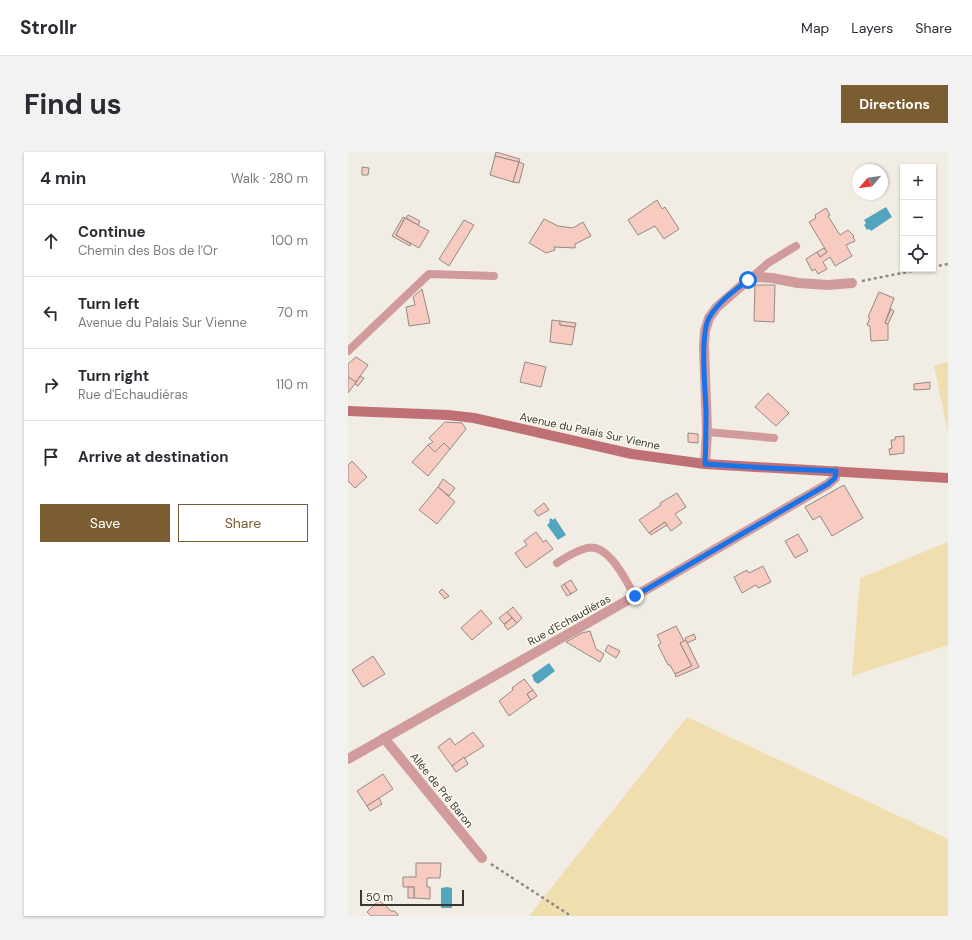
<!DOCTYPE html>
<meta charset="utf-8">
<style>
body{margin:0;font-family:"DM Sans",sans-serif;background:#f2f2f3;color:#2b2b33}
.controls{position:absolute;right:12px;top:12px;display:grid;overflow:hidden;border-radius:0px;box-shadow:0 1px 3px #0004}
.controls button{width:36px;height:36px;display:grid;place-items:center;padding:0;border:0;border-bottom:1px solid #e1e1e2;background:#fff;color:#2b2b33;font:20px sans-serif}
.compass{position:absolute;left:504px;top:12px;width:36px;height:36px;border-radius:50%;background:#fff;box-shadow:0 1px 3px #0004;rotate:241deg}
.scale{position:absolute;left:12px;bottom:10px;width:104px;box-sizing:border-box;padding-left:4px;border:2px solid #383733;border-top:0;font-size:11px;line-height:14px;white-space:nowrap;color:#383733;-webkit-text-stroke:3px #fefaf1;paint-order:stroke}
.stop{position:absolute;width:12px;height:12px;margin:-9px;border:3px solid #1a73e8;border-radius:50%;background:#fff}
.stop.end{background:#1a73e8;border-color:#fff;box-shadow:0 1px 4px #0008}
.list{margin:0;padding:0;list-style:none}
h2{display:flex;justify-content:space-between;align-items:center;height:52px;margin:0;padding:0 16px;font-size:17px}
h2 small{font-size:13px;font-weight:400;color:#7c7c81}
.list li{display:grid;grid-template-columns:26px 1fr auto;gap:12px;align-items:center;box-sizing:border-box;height:72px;padding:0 16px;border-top:1px solid #e1e1e2}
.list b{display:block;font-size:15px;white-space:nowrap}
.list p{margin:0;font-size:13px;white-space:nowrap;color:#7c7c81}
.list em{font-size:13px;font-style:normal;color:#7c7c81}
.actions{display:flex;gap:8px;padding:12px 16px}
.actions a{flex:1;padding:9px 0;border:1px solid #7b5d32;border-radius:0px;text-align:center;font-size:14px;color:#7b5d32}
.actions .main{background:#7b5d32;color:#fff}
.icon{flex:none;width:22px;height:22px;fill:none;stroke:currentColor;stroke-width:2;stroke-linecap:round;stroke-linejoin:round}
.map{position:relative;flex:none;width:600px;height:764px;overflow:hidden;border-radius:0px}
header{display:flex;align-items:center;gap:24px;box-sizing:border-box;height:56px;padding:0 20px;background:#fff;border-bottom:1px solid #e1e1e2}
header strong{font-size:19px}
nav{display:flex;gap:22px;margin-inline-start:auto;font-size:14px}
.intro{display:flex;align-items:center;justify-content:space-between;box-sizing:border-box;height:96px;padding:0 24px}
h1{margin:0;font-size:28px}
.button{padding:10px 18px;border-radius:0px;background:#7b5d32;color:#fff;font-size:14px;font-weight:700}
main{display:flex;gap:24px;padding:0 24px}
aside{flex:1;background:#fff;border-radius:0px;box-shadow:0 1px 3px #0004}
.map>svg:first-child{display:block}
.green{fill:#f1deae}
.water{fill:#53a4be}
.building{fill:#f7cbc0;stroke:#938987}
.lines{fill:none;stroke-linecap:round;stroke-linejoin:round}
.path{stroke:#8c8983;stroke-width:2.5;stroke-dasharray:3 3;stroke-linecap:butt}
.lane{stroke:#d19a9b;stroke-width:8}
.street{stroke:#d19a9b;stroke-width:10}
.secondary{stroke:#bf7074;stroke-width:10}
.route{stroke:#1a73e8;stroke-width:5}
.labels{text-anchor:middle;stroke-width:3;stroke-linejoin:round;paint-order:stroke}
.street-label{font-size:11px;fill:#383733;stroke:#fefaf1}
</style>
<header>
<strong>Strollr</strong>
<nav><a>Map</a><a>Layers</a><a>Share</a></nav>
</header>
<div class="intro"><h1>Find us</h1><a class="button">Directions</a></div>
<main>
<aside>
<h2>4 min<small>Walk · 280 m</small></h2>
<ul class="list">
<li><svg class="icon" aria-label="ahead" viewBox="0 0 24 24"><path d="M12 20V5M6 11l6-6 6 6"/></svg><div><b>Continue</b><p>Chemin des Bos de l'Or</p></div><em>100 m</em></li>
<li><svg class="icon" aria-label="left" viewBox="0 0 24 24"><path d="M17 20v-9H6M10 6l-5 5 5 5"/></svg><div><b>Turn left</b><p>Avenue du Palais Sur Vienne</p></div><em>70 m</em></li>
<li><svg class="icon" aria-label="right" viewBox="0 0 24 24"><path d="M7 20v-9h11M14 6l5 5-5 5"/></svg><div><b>Turn right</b><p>Rue d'Echaudiéras</p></div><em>110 m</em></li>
<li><svg class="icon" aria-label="arrive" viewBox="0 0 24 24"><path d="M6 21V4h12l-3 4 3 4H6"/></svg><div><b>Arrive at destination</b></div></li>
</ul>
<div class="actions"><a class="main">Save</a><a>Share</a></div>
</aside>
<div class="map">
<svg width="600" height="764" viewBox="0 0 600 764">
<rect width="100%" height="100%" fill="#f1ede4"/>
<g class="green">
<path d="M 600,210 L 600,281 L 586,214 Z"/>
<path d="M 600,390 L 600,493 L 504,524 L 512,426 Z"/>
<path d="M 339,565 L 600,687 L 600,764 L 181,764 Z"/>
</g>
<g class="water">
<path d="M 538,55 L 544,65 L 523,79 L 521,77 L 519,78 L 516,73 L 518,71 L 516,68 Z"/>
<path d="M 203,366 L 205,368 L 207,366 L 218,383 L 210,388 L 199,373 L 202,370 L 201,368 Z"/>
<path d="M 201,511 L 207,519 L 190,532 L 186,529 L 184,523 Z"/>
<path d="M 99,735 L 104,736 L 104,756 L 93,756 L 93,736 Z"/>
</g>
<g class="building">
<path d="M 148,0 L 172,7 L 171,10 L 147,4 Z"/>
<path d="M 147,4 L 171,10 L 165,30 L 142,23 Z"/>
<path d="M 171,10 L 176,12 L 171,31 L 165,30 Z"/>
<path d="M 14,15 L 21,16 L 20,23 L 14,23 Z"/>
<path d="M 309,48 L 314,57 L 317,55 L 331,77 L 316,87 L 307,74 L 290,83 L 280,68 Z"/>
<path d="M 478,56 L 482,63 L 480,64 L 492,83 L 500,78 L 506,84 L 505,85 L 507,89 L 498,93 L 504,104 L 487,114 L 482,105 L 475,110 L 479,117 L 470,122 L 467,117 L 464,119 L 458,107 L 469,100 L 472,105 L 479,100 L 461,70 L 468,66 L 467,63 Z"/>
<path d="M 60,63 L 72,69 L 70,73 L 58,66 Z"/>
<path d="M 55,65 L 57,66 L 48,83 L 63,92 L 62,94 L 44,84 Z"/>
<path d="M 57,66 L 81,79 L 71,96 L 48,83 Z"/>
<path d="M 196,67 L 210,74 L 225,76 L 235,70 L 243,84 L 227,92 L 227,96 L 206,95 L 207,98 L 198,101 L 181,91 Z"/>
<path d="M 116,68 L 126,73 L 101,114 L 91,107 Z"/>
<path d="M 476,96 L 479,100 L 472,105 L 469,100 Z"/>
<path d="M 407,133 L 427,133 L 426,170 L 406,169 Z"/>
<path d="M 74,137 L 82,171 L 61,174 L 58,155 L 67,153 L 65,145 Z"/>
<path d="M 531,140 L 546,146 L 537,171 L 540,172 L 540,188 L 523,189 L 522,174 L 519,173 L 522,166 L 520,165 Z"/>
<path d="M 543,157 L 546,159 L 540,172 L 537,171 Z"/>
<path d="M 204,168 L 212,169 L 212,173 L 227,175 L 224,193 L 202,190 Z"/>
<path d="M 212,169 L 228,171 L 227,175 L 212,173 Z"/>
<path d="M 8,205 L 20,213 L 8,230 L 0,225 L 0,212 Z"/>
<path d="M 177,210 L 198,215 L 193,235 L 172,230 Z"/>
<path d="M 12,224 L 16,226 L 10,234 L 7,232 Z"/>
<path d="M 0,225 L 8,230 L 0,241 Z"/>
<path d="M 582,230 L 582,237 L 566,238 L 566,232 Z"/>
<path d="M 420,241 L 441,261 L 428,274 L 407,255 Z"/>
<path d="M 97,270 L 114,271 L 118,277 L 102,297 L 96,291 L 87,300 L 80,293 L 85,290 L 81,286 Z"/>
<path d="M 340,281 L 350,282 L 350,291 L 340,290 Z"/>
<path d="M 556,284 L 556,301 L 542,303 L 541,297 L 544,296 L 543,288 L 547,288 L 547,285 Z"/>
<path d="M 96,291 L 102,297 L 80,324 L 64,310 L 80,293 L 87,300 Z"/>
<path d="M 4,309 L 19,325 L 7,336 L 0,329 L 0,313 Z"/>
<path d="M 95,327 L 107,336 L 101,344 L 90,335 Z"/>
<path d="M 496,333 L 515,366 L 484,384 L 472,364 L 465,368 L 457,355 Z"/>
<path d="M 90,335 L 107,350 L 89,372 L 71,358 Z"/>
<path d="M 329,341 L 338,355 L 327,362 L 334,371 L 323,379 L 317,370 L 301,381 L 291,368 L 313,353 L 312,351 Z"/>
<path d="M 196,351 L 201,358 L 190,364 L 186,359 Z"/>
<path d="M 317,370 L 319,373 L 303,383 L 301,381 Z"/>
<path d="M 188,380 L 195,390 L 198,388 L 205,397 L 178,416 L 167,401 L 179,393 L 176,389 Z"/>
<path d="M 450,382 L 460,399 L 447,406 L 437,389 Z"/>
<path d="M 415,414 L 423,430 L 410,436 L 408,433 L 394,441 L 386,425 L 399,418 L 401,421 Z"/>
<path d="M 223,428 L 229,438 L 223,442 L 216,432 Z"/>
<path d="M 216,432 L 223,442 L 219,444 L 213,434 Z"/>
<path d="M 94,437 L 101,444 L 97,447 L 91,440 Z"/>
<path d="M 165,455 L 174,466 L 169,471 L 159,460 Z"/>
<path d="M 133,458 L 144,471 L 124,488 L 113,476 Z"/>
<path d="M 159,460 L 164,466 L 156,472 L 151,466 Z"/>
<path d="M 164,466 L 169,471 L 160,478 L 156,473 Z"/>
<path d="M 328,474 L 336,489 L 332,491 L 344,514 L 327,522 L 322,513 L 320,513 L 310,493 L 313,491 L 309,483 Z"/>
<path d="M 242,479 L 248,497 L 256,502 L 252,510 L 218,490 L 234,481 Z"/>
<path d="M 346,482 L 348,487 L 339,491 L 337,486 Z"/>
<path d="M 338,488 L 351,515 L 328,525 L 327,522 L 344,514 L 332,491 Z"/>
<path d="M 260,493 L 272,499 L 268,506 L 257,499 Z"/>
<path d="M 25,504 L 37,522 L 15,535 L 4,518 Z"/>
<path d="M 176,527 L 185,538 L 179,542 L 183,548 L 161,564 L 151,549 L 165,538 L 164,536 Z"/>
<path d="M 185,538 L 189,544 L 183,548 L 179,542 Z"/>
<path d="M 125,580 L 136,594 L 104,614 L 90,595 L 102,586 L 107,593 Z"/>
<path d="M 116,605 L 120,612 L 108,620 L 104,614 Z"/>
<path d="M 35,622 L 45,637 L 19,654 L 9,639 Z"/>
<path d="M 31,646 L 34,652 L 22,659 L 19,654 Z"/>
<path d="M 68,711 L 93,711 L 92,726 L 79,726 L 79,735 L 82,735 L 82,747 L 66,746 L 66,735 L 55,735 L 55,725 L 68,725 Z"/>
<rect x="60" y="735" width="6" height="11"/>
<path d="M 31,748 L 43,759 L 46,759 L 50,762 L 49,764 L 23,764 L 19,760 Z"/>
</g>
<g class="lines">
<g class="path">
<path d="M 585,115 L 600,112"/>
<path d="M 514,129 L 574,117"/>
<path d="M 143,712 L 223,764"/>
</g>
<g class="lane">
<path d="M 403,126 L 420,111 L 448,94"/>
<path d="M 0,199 L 81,122 L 146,124"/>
<path d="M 359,280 L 426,286"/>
<path d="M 209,411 C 218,405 228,399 239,396 C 261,391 278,429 287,444"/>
</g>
<g class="street">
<path d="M 357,312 L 359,280 L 356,194 L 357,179 L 361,166 L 369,155 L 400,128 L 409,125 L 424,126 L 450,131 L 480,133 L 504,131"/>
<path d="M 36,586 L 134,706"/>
<path d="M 0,607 L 287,444 L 480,332 L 487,326 L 488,319"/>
</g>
<path class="secondary" d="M 0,259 L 100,263 L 126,266 L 284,302 L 357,312 L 600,326"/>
</g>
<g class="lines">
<path class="route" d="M 287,444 L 480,332 L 487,326 L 488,319 L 420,316 L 357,312 C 358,293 358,275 358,257 C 357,236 352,183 361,166 C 370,150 387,138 400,128"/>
</g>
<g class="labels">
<g class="street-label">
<text transform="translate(242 279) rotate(12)" y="4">Avenue du Palais Sur Vienne</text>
<text transform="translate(221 468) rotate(-29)" y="4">Rue d'Echaudiéras</text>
<text transform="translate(94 638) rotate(51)" y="4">Allée de Pré Baron</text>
</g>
</g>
</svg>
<div class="controls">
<button>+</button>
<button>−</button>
<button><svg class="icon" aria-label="locate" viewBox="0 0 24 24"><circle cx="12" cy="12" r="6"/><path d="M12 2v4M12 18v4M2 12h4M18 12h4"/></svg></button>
</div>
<svg class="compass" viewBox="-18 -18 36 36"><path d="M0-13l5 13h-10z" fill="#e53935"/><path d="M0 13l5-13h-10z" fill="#7c7c81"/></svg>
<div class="scale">50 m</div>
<div class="stop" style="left:400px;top:128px"></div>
<div class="stop end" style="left:287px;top:444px"></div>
</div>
</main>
